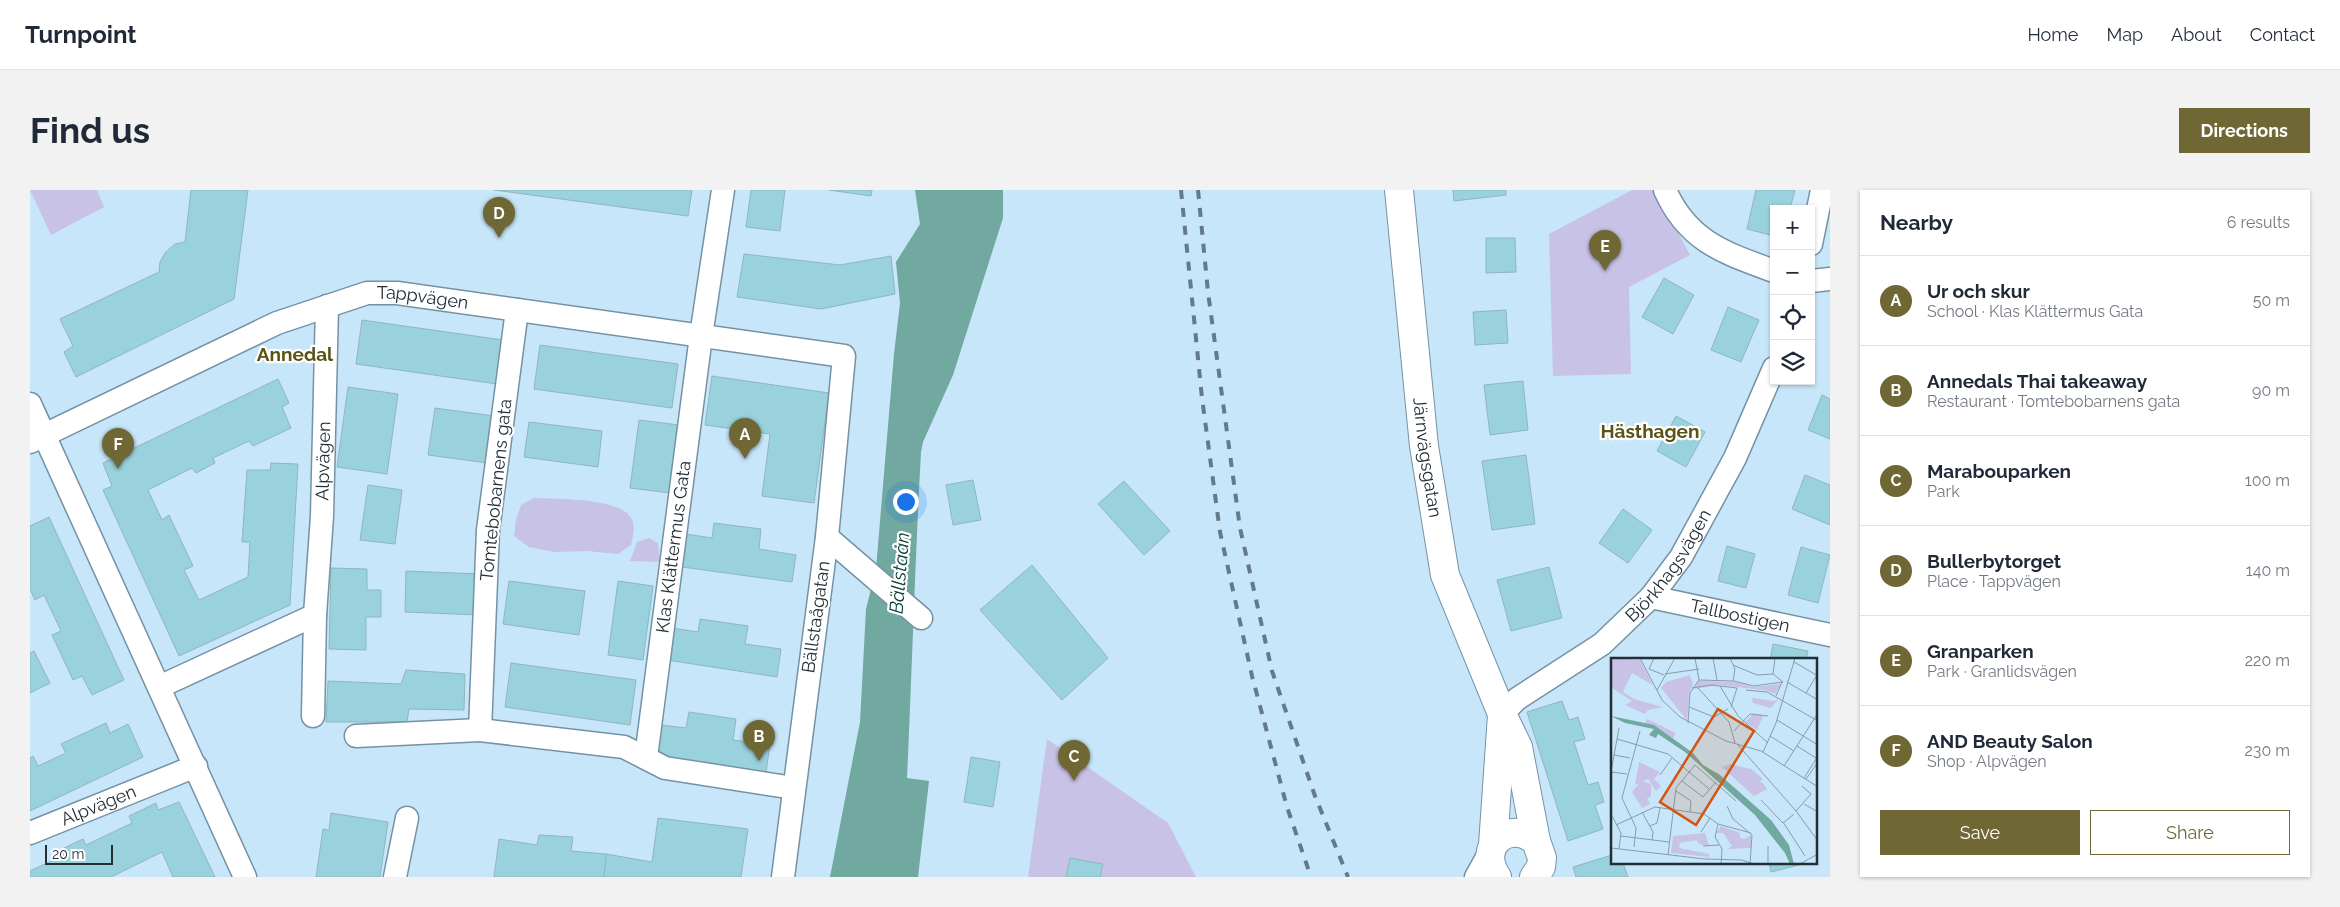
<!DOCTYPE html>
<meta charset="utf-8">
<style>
body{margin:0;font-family:Raleway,sans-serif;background:#f2f2f3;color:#1f2937}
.controls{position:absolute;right:15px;top:15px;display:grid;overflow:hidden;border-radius:0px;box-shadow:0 1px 4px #0004}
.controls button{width:45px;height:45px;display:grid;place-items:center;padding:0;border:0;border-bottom:1px solid #e0e1e3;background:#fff;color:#1f2937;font:25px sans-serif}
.scale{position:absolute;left:15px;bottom:12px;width:68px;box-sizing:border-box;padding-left:5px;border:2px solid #232f37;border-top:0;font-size:14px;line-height:18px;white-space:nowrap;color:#232f37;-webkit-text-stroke:4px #fff;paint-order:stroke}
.you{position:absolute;left:875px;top:311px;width:18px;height:18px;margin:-12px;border:4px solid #fff;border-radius:50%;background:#1a73e8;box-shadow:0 0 0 8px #1a73e833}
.badge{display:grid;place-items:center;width:32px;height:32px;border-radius:50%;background:#706834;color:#fff;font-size:16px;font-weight:700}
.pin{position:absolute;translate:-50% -41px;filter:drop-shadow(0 1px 2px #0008)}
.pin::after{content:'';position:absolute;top:26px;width:18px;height:15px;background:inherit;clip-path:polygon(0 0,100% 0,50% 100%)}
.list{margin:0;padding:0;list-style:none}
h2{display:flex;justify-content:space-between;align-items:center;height:65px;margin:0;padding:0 20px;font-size:21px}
h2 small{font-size:16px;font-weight:400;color:#747a83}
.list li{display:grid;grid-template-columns:32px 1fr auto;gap:15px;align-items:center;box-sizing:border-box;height:90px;padding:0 20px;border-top:1px solid #e0e1e3}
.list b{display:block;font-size:19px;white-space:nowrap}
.list p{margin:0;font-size:16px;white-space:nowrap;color:#747a83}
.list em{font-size:16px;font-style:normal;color:#747a83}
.actions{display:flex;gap:10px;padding:15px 20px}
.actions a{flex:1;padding:11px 0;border:1px solid #706834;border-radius:0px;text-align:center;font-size:18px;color:#706834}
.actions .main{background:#706834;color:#fff}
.icon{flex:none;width:28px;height:28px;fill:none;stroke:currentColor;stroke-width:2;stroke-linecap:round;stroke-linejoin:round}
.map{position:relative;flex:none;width:1800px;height:687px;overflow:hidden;border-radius:0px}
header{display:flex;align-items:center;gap:30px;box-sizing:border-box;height:70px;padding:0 25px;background:#fff;border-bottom:1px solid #e0e1e3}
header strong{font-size:24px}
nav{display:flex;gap:28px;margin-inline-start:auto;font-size:18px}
.intro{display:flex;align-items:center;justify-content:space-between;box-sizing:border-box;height:120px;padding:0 30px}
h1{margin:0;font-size:35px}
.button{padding:12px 22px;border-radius:0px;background:#706834;color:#fff;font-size:18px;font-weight:700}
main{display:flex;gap:30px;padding:0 30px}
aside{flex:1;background:#fff;border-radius:0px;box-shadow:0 1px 4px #0004}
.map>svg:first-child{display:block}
.green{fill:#c8c2e6}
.water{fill:#71a89f}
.building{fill:#99d2dc;stroke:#8fb6bd}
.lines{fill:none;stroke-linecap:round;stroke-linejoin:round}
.minor-casing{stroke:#7592a5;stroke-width:25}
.tertiary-casing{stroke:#7592a5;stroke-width:30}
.minor{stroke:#fff;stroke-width:22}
.tertiary{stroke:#fff;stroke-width:28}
.rail{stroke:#667986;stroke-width:4;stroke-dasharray:9 9;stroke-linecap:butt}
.labels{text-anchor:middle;stroke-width:4.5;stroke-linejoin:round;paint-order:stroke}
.street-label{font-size:18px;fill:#232f37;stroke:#fff}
.neighbourhood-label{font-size:19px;font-weight:bold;fill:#5b5214;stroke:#fff}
.water-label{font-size:19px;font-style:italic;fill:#0e413a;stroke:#fff}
.inset-road{fill:none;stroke:#859dac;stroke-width:1}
.view{fill:#d45510;fill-opacity:0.15;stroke:#d45510;stroke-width:2.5}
.inset-edge{fill:none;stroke:#232f37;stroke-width:2.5}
</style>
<header>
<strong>Turnpoint</strong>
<nav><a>Home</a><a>Map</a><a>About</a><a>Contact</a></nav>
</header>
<div class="intro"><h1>Find us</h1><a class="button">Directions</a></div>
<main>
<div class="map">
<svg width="1800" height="687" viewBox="0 0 1800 687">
<rect width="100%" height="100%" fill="#c7e6fa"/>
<g class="green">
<path d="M 0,0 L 67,0 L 74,17 L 21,45 Z"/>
<path d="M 1602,0 L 1625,0 L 1660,65 L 1599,97 L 1601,184 L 1523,186 L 1519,44 Z"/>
<path d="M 504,308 C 526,309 584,308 599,325 C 607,334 603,345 601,355 L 588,364 L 557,361 L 524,362 L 499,357 L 484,346 L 486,330 L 491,315 Z"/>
<path d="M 619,348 L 628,353 L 630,372 L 600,371 L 607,352 Z"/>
<path d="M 1017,549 L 1138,633 L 1166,687 L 998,687 Z"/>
</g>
<path class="water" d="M 885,0 L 973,0 L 973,28 L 923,185 L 893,252 L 891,262 C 885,371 882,480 877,588 L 899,591 L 888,687 L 800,687 L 830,532 L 836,419 L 846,379 L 864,164 L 870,113 L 866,72 L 890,34 Z"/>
<g class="building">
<path d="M 161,0 L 218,0 L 204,109 L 46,187 L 34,162 L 43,156 L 30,129 L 129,82 L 130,72 L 135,63 L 145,54 L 155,52 Z"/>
<path d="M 464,0 L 662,0 L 658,26 Z"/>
<path d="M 721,0 L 755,0 L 750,41 L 716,37 Z"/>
<path d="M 799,0 L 842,0 L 841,6 Z"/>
<path d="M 1423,0 L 1476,0 L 1476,5 L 1424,11 Z"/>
<path d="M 1726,0 L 1765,0 L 1760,19 L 1744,19 L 1744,46 L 1717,39 Z"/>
<path d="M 1456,48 L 1485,48 L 1486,82 L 1456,83 Z"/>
<path d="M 714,64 L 810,75 L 861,66 L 865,104 L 791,119 L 707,107 Z"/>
<path d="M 1634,88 L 1664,105 L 1643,144 L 1612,127 Z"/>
<path d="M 1698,117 L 1729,130 L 1711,172 L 1681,160 Z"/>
<path d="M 1476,120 L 1478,153 L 1445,155 L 1443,122 Z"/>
<path d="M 332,130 L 473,150 L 467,194 L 326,174 Z"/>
<path d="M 510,155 L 648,174 L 642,218 L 504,199 Z"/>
<path d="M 682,186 L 799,203 L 784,313 L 732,306 L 740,244 L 675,235 Z"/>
<path d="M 248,189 L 259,213 L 252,217 L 261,238 L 223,256 L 219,251 L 183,268 L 185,273 L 166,283 L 162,278 L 118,300 L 132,330 L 139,325 L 163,376 L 154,380 L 169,410 L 218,387 L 220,352 L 212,352 L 217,280 L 240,280 L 241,273 L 268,274 L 260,415 L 149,466 L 73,300 L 82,296 L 73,273 Z"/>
<path d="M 1493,191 L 1498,240 L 1460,245 L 1454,195 Z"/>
<path d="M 318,197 L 368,204 L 357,284 L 307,277 Z"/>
<path d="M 1792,205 L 1800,209 L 1800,249 L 1778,240 Z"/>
<path d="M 405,218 L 472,227 L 465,274 L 398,265 Z"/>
<path d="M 1646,226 L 1675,242 L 1656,277 L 1627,261 Z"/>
<path d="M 609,230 L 649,235 L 640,303 L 600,298 Z"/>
<path d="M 499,232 L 572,241 L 568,277 L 494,267 Z"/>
<path d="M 1496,265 L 1505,334 L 1462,340 L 1452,271 Z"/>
<path d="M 1775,285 L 1800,295 L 1800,335 L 1762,319 Z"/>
<path d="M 943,290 L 951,330 L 923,335 L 916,295 Z"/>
<path d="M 1094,291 L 1140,341 L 1114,365 L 1068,314 Z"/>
<path d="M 338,295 L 372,300 L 365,354 L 330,350 Z"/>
<path d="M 1593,319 L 1622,340 L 1598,373 L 1569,353 Z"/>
<path d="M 19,327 L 94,490 L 62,505 L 52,486 L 43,490 L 22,445 L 31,441 L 14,405 L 5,410 L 0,399 L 0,336 Z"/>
<path d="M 684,333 L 731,339 L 729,359 L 766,365 L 762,392 L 652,377 L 656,344 L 682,348 Z"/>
<path d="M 1697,356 L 1725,364 L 1716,398 L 1688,391 Z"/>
<path d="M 1771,357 L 1800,365 L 1788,413 L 1758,405 Z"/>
<path d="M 1002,375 L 1078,468 L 1032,510 L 950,420 Z"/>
<path d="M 1519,377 L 1532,428 L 1481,441 L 1467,390 Z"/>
<path d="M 301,378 L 337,379 L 337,400 L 351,400 L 351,427 L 336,427 L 336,460 L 299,459 Z"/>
<path d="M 376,381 L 450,384 L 449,425 L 375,422 Z"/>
<path d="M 479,391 L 555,401 L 549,445 L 473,434 Z"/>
<path d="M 588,391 L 623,396 L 613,470 L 578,465 Z"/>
<path d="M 670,429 L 718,436 L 715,454 L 751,459 L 747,487 L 637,470 L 642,438 L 668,442 Z"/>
<path d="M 1743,454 L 1778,461 L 1776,470 L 1740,470 Z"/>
<path d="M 4,461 L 20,493 L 0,503 L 0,463 Z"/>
<path d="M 481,473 L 606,490 L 600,535 L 475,517 Z"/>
<path d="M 376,480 L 435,484 L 434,520 L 379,519 L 377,532 L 296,532 L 298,491 L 371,494 Z"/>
<path d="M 1532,511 L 1539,530 L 1548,527 L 1555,549 L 1544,552 L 1558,595 L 1568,592 L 1574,612 L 1565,615 L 1573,639 L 1538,651 L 1497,522 Z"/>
<path d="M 659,522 L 706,529 L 703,550 L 740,555 L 736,582 L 626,567 L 631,535 L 656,538 Z"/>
<path d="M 76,533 L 80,543 L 98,534 L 113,567 L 0,621 L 0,568 L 3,566 L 8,576 L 36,563 L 31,554 Z"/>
<path d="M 941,567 L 970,572 L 963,617 L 934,612 Z"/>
<path d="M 149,612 L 185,687 L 143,687 L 132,662 L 81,687 L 0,687 L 0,681 L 30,667 L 28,661 L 53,649 L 56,655 L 102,633 L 99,626 L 126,613 L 128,620 Z"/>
<path d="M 301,623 L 358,632 L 350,687 L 286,687 L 293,639 L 299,640 Z"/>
<path d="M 628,628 L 718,639 L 711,687 L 574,687 L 576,664 L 622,672 Z"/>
<path d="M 509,645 L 543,647 L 541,661 L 576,664 L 574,687 L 464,687 L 469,649 L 507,655 Z"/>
<path d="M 1582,665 L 1582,673 L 1593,673 L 1598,687 L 1546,687 L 1543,677 Z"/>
<path d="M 1040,668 L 1073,674 L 1070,687 L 1036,687 Z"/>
<path d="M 1739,673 L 1776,673 L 1741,682 Z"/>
</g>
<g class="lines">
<g class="minor-casing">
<g id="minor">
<path d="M 1635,0 C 1658,52 1695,63 1744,81"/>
<path d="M 1781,54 L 1792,0"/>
<path d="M 1781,91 L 1800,89"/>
<path d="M 487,120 L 458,340 L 450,540 L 594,557 L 635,578 L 764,598"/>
<path d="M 0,214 L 215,687"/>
<path id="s1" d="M 0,252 L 247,133 L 337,103 L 367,103 L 814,166 L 797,347 L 753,687"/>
<path d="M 797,347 L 891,428"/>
<path id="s2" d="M 1621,407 L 1800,445"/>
<path id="s3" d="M 129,497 L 285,425 L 292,326 L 297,116"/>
<path id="s4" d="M 1472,524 L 1487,509 L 1572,454 L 1621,407 L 1651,367 L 1705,268 L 1744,178"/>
<path d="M 283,526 L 285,425"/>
<path d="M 326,546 L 450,540"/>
<path id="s5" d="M 616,567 L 671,146 L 693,0"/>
<path id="s6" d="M 0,643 L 166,576"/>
<path d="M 365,687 L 377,628"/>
<path d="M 1446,687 L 1460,662"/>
</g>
</g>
<g class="tertiary-casing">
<g id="tertiary">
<path id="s7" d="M 1369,0 L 1394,256 L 1415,385 L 1472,524 L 1488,557 L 1506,651 L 1512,668 L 1511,677 L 1504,687"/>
<path d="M 1463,655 L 1472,525"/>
<path d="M 1467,687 C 1446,657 1478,628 1506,651"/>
</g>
</g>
<use href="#minor" class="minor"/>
<use href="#tertiary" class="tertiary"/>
<g class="rail">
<path d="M 1151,0 L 1172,208 L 1190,342 L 1222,486 L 1257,617 L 1281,687"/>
<path d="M 1168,0 L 1178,102 L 1210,338 L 1242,481 L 1285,606 L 1318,687"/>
</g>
</g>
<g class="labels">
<g class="street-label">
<text dy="6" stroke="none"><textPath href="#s1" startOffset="425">Tappvägen</textPath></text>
<text dy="6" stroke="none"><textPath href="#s7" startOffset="269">Järnvägsgatan</textPath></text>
<text dy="6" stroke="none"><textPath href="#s3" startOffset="326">Alpvägen</textPath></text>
<text transform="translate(466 300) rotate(-84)" y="6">Tomtebobarnens gata</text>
<text dy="6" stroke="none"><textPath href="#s5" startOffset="212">Klas Klättermus Gata</textPath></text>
<text dy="6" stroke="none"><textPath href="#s4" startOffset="226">Björkhagsvägen</textPath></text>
<text dy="6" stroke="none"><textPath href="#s2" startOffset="91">Tallbostigen</textPath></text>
<text transform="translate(786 427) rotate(-82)" y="6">Bällstaågatan</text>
<text dy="6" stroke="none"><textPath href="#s6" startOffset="74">Alpvägen</textPath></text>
</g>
<g class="neighbourhood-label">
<text x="265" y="171">Annedal</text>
<text x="1620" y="248">Hästhagen</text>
</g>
<g class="water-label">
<text transform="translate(869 383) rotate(-85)" y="7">Bällstaån</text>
</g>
</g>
<g transform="translate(1581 468)">
<rect width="206" height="206" fill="#c7e6fa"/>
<path d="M 87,23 L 127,24 L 143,29 L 170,26 L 164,36 L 153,32 L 107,27 L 84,31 ZM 28,104 L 49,114 L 43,121 L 50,128 L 45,133 L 37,121 L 24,127 Z" fill="#c8c2e6"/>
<path d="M 0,0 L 29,2 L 42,27 L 21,15 L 12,34 L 23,41 L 51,49 L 37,52 L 34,56 L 14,47 L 21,43 L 0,29 ZM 141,40 L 163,43 L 167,41 L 160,50 L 142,45 ZM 143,55 L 152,58 L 146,72 L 134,64 ZM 110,168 L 129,175 L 129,180 L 134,181 L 140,177 L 140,190 L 116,191 L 121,188 L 112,175 L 105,175 ZM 94,175 L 98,188 L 88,186 L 86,182 L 69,185 L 68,190 L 98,196 L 98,199 L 60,195 L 62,178 Z" fill="#c8c2e6"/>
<path d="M 79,17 L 82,26 L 78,36 L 76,62 L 50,30 L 55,24 ZM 36,61 L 65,75 L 62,81 L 43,67 L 34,65 ZM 119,106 L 140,111 L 152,121 L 147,125 L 151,124 L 156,131 L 143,138 L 111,109 ZM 30,123 L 40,126 L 40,138 L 36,141 L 39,146 L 31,150 L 21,134 Z" fill="#c8c2e6"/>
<path d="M 0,58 L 43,67 L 82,95 L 92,107 L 109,117 L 160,162 L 178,187 L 183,206 L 179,206 L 174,195 L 144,157 L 74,94 L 47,76 L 45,80 L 38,77 L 43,71 L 14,65 Z" fill="#71a89f"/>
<path class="inset-road" d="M 29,0 L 51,42 L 69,59 L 115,83 L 150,93 L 207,129M 43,0 L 38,11 L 53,17M 84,0 L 88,22M 102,0 L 106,22M 119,0 L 124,11 L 122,23M 183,4 L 207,18M 122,7 L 146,17 L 162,16 L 172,24M 54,16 L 88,11M 162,16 L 164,0M 176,24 L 207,42M 109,28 L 127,58 L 157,85M 81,30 L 100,27 L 126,30 L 120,49M 87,30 L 118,64 L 124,85M 46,32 L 64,0M 135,32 L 156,34 L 207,63M 195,35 L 206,17M 165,38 L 171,24M 78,49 L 103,59 L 117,51M 166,62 L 207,87M 77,65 L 79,35 L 88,22 L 123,23 L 143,28 L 172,24M 123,73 L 139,56 L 157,58M 159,78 L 183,93M 6,81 L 57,96 L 98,131M 127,87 L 185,153 L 207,183M 186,88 L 205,100M 152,94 L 165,65 L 184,0M 3,97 L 19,100M 173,108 L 207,55M 0,114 L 8,70M 0,114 L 16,116M 49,117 L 61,100M 193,120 L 207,98M 195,121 L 207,104M 71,123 L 92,139 L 105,124M 65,133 L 80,143 L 79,154M 150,142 L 172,165 L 183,156M 193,146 L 207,154M 116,148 L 122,161 L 141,177 L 139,206M 185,153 L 200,136 L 191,128M 31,154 L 42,174 L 41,182M 0,156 L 10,175 L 8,191M 172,164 L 194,198M 107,166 L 104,179 L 111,191 L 110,207M 5,167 L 44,149 L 93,156 L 107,166 L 140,175M 39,168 L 46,165 L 49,150M 90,174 L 99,160M 10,178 L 58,184M 92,188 L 108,187M 157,188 L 157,207M 23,189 L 25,170 L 11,140 L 29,73M 0,190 L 94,201 L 131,202 L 146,207M 57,197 L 65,130 L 84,107 L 125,143M 187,207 L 207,196"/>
<path class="view" d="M 107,51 L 143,73 L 85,167 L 49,144 Z"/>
<rect width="206" height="206" class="inset-edge"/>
</g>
</svg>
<div class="controls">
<button>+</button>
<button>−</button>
<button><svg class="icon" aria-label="locate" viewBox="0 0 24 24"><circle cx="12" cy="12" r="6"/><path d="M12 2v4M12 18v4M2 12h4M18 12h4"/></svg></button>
<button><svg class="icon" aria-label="layers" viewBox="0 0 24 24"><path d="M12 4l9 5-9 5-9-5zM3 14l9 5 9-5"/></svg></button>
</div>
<div class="scale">20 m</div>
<div class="you"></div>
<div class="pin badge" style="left:715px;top:269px">A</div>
<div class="pin badge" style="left:729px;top:571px">B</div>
<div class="pin badge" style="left:1044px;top:591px">C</div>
<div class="pin badge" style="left:469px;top:48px">D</div>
<div class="pin badge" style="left:1575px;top:81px">E</div>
<div class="pin badge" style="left:88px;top:279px">F</div>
</div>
<aside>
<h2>Nearby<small>6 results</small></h2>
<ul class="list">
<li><span class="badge">A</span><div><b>Ur och skur</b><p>School · Klas Klättermus Gata</p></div><em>50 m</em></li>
<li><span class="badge">B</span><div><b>Annedals Thai takeaway</b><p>Restaurant · Tomtebobarnens gata</p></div><em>90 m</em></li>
<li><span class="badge">C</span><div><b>Marabouparken</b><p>Park</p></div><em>100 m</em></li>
<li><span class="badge">D</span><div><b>Bullerbytorget</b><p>Place · Tappvägen</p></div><em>140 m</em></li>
<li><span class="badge">E</span><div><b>Granparken</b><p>Park · Granlidsvägen</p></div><em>220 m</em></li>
<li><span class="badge">F</span><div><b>AND Beauty Salon</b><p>Shop · Alpvägen</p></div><em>230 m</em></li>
</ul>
<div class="actions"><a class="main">Save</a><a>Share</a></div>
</aside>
</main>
